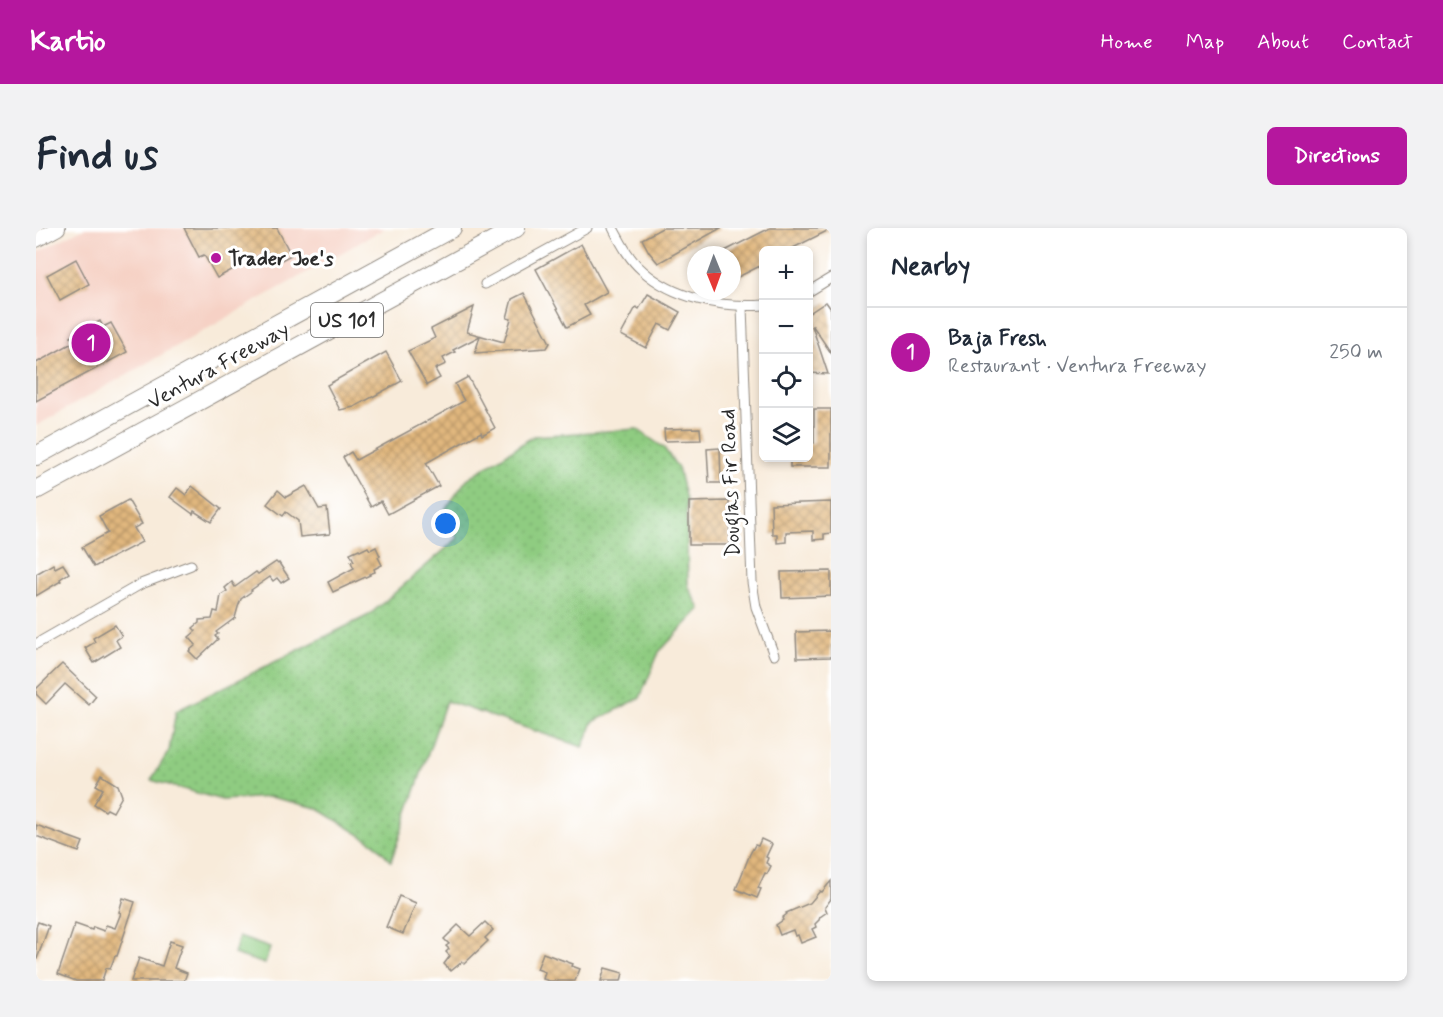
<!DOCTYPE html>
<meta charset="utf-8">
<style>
body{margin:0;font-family:Mynerve,sans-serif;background:#f2f2f3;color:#1f2937}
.controls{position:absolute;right:18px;top:18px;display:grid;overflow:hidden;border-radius:9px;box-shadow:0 3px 9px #0003}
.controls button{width:54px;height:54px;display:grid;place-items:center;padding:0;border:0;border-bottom:2px solid #e0e1e3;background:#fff;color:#1f2937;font:30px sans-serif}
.compass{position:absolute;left:651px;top:18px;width:54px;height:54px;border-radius:50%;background:#fff;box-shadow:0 3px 9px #0003;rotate:179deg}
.you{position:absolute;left:410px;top:296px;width:21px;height:21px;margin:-15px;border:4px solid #fff;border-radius:50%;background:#1a73e8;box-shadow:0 0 0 9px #1a73e833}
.badge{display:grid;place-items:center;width:39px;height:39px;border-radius:50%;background:#b5179e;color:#fff;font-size:20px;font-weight:700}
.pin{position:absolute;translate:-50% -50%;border:3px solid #fff;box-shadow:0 2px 6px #0006}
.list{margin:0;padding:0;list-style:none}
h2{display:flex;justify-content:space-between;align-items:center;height:78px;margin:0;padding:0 24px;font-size:26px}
h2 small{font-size:20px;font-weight:400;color:#747a83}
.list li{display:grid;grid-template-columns:39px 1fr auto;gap:18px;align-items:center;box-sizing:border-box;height:90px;padding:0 24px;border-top:2px solid #e0e1e3}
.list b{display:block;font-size:22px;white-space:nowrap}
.list p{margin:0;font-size:20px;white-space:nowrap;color:#747a83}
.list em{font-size:20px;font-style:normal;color:#747a83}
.icon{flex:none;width:33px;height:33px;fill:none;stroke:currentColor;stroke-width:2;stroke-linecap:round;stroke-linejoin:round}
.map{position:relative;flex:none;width:795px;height:753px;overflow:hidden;border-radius:9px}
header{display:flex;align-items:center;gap:36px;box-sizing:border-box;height:84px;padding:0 30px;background:#b5179e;color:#fff}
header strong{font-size:28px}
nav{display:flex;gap:33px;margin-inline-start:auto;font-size:21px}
.intro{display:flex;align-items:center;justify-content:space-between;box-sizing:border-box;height:144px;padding:0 36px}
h1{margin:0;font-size:42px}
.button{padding:15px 27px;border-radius:9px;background:#b5179e;color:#fff;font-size:21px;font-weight:700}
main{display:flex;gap:36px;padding:0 36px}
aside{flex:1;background:#fff;border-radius:9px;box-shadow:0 3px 9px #0003}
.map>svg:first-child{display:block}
.built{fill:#f6d1c5}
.grass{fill:url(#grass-dots);stroke:#5d7c56;stroke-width:1.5}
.garden{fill:#8fcc81;stroke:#5d7c56;stroke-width:1.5}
.building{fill:url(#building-cross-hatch)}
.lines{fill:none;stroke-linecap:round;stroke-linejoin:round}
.street-casing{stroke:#928b82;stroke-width:11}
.secondary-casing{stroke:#928b82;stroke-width:16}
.highway-casing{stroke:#928b82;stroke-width:20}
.street{stroke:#fff;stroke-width:9}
.secondary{stroke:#fff;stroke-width:14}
.highway{stroke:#fff;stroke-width:18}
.poi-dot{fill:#b5179e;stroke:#fff;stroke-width:2}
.labels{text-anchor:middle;stroke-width:6;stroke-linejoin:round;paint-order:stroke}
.shield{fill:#fff;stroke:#6b6b6b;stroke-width:1.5}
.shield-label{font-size:20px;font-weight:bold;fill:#2b2b2b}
.poi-label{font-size:21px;font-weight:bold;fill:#2b2b2b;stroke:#fff;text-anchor:start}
.street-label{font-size:21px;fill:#2b2b2b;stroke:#fff}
</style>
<header>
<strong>Kartio</strong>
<nav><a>Home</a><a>Map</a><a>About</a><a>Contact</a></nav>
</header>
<div class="intro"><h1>Find us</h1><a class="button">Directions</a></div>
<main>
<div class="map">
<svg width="795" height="753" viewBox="0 0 795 753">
<defs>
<pattern id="grass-dots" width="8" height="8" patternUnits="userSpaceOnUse" patternTransform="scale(1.5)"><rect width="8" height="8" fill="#8fcc81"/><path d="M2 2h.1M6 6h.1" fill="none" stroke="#7caf70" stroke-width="1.8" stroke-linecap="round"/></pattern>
<pattern id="building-cross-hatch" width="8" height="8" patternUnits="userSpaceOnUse" patternTransform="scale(1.5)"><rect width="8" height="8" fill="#e1b77e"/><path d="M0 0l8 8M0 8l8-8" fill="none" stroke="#b79567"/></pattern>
</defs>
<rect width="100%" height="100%" fill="#fff"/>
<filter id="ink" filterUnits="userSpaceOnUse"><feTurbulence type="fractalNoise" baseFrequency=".0167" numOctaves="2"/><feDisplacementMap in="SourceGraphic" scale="12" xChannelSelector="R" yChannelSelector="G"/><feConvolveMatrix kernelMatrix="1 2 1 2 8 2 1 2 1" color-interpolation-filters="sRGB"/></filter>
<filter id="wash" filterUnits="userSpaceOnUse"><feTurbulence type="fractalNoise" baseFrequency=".008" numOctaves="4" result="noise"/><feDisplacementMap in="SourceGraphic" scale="24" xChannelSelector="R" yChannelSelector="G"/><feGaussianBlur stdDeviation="1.35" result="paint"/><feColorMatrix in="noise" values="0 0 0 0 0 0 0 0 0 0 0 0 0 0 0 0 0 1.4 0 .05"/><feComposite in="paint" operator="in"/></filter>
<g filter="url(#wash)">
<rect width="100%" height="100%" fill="#f8ebda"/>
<path class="built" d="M 48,0 L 349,0 L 0,198 L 0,25 Z"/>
<path class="grass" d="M 601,201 L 628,220 L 642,240 L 650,272 L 652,357 L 664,381 L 623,424 L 604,470 L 557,494 L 547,519 L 410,473 L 355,633 L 339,616 L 281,580 L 235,569 L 186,572 L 115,552 L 133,523 L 140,483 L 333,387 L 422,310 L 408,283 L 431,251 L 498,208 Z"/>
<path class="garden" d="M 203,709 L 234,720 L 229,736 L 198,726 Z"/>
<g id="blocks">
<g class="building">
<path d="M 148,0 L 241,0 L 255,27 L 238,36 L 231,23 L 181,50 L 168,27 L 163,29 Z"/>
<path d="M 626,0 L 685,0 L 622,35 L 613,24 L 606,11 Z"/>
<path d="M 734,0 L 795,0 L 795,1 L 753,22 L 728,22 L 728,36 L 696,52 L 696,27 L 681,27 Z"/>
<path d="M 545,16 L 571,64 L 548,77 L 554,87 L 531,99 L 500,41 Z"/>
<path d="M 40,31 L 53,56 L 24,72 L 11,47 Z"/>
<path d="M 488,65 L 514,115 L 511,120 L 439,125 L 444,108 L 417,122 L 419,124 L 407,130 L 410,136 L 399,141 L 404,150 L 391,157 L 372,123 L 399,110 L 395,101 L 438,79 L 431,104 L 468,114 L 475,91 L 471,90 L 476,71 Z"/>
<path d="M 612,66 L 644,84 L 634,102 L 623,96 L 610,120 L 585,107 L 600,79 L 603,81 Z"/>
<path d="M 790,74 L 795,81 L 795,125 L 777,98 L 776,98 L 792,146 L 772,145 L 772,86 Z"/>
<path d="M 64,93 L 67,99 L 75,95 L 91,124 L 0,173 L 0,135 L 38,114 L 35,109 Z"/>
<path d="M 350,124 L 366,153 L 318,179 L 304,182 L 291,157 Z"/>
<path d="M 432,149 L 459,200 L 446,207 L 445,204 L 390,235 L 403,258 L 352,286 L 345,273 L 335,279 L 307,229 L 315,224 L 320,232 L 428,173 L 419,156 Z"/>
<path d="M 778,181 L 795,181 L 795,239 L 754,239 L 754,230 L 772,230 L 772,215 L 778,215 Z"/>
<path d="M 664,200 L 665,212 L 629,213 L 628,201 Z"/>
<path d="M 684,220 L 685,255 L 673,255 L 671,221 Z"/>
<path d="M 156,258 L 185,281 L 175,294 L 158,283 L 157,286 L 134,269 L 141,260 L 150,267 Z"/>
<path d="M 270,258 L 283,281 L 291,280 L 294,306 L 264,309 L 262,293 L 250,284 L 247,288 L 231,276 L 242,262 L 250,269 Z"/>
<path d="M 92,272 L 106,296 L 98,300 L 106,314 L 58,339 L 46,319 L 72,305 L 63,288 Z"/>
<path d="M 693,273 L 694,317 L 653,317 L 653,274 Z"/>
<path d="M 795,274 L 795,305 L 788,306 L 788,311 L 777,312 L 777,303 L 750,304 L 750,314 L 741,315 L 741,306 L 736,306 L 735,276 Z"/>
<path d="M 332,319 L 334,322 L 340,319 L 344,328 L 342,329 L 346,337 L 338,341 L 339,344 L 333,346 L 334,347 L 297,364 L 292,354 L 318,340 L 315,334 L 318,333 L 314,325 L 323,321 L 324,323 Z"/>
<path d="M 240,334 L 242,336 L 243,335 L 253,350 L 245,355 L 241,350 L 237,353 L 234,349 L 215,362 L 216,363 L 205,371 L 202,379 L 199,390 L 180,404 L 182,406 L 179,408 L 182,411 L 161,431 L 153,423 L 160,417 L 153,409 L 160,403 L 157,400 L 163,395 L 163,392 L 176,391 L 178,383 L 182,384 L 185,367 L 191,363 L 189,360 L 196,354 L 199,359 L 220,344 L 222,346 Z"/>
<path d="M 17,336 L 19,340 L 27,336 L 33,345 L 24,351 L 25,353 L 0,368 L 0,346 Z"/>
<path d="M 795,343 L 795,368 L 746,370 L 745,344 Z"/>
<path d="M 79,397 L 86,408 L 80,412 L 84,419 L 58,435 L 49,420 L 59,414 L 57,410 Z"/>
<path d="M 795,403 L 795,429 L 761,430 L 760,404 Z"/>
<path d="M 26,436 L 60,468 L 53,477 L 29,456 L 10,476 L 0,466 L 0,461 Z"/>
<path d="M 66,547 L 82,557 L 86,568 L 77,584 L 71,581 L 69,583 L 58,576 L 67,561 L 60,557 Z"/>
<path d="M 0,597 L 47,614 L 43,624 L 0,608 Z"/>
<path d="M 725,611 L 736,616 L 730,629 L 732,630 L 730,635 L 735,638 L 731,646 L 729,645 L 722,660 L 725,661 L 721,670 L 700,661 L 714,626 L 719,617 L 722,618 Z"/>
<path d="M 795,653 L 795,671 L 789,679 L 791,684 L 784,689 L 783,692 L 779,696 L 780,699 L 776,701 L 780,709 L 765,715 L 762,707 L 759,708 L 757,702 L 744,707 L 740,697 L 747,692 L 746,690 L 751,686 L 750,685 L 774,675 L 784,663 L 786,664 Z"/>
<path d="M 363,668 L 380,675 L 367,706 L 350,699 Z"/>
<path d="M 87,670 L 99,674 L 81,728 L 79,728 L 74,741 L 70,740 L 66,753 L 40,753 L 22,746 L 39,696 L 56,702 L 57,699 L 68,703 L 70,697 L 79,700 L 85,685 L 83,684 Z"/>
<path d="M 2,694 L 13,698 L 1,731 L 0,731 L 0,699 Z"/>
<path d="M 449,694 L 457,702 L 449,710 L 452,713 L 428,736 L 426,734 L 415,743 L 408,736 L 414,728 L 410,724 L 413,721 L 410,718 L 413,716 L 408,711 L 422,697 L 434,708 Z"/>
<path d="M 134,713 L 146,717 L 138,740 L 151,745 L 148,753 L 95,753 L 103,730 L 126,738 Z"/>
<path d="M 507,725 L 537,736 L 536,738 L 544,741 L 539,753 L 514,753 L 507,751 L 509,744 L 501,741 Z"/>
<path d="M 569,740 L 587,745 L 585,753 L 565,753 Z"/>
</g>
</g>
</g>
<g filter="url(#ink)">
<use href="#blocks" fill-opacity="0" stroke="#928b82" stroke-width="1.5"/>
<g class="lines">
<g class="street-casing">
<g id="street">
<path d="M 577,0 C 585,15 593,31 606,42 C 638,71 686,80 728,77"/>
<path d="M 449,56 L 551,0"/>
<path d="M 772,64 L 795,50"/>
<path d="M 706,79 L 716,354 L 720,379 L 738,427"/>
<path d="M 0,416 L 105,356 L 155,337"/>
</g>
</g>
<g class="secondary-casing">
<path id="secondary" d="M 0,12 L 22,0"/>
</g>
<g class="highway-casing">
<g id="highway">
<path d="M 0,228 L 416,0"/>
<path d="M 0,262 L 480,0"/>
</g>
</g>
<use href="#street" class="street"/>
<use href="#secondary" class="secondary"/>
<use href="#highway" class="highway"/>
</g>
</g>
<circle class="poi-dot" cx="180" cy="30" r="6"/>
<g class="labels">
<rect class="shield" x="275" y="75" width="72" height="34" rx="4.5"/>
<g class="shield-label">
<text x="311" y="99">US 101</text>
</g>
<g class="poi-label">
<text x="192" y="37">Trader Joe's</text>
</g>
<g class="street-label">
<text transform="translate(182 137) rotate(-29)" y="7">Ventura Freeway</text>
<text transform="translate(694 255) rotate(-92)" y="7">Douglas Fir Road</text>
</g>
</g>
</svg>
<div class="controls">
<button>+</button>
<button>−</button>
<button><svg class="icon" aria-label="locate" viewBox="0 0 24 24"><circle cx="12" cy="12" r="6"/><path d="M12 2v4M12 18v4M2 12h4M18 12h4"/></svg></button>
<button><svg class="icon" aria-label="layers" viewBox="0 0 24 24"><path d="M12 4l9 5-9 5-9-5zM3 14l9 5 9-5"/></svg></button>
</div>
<svg class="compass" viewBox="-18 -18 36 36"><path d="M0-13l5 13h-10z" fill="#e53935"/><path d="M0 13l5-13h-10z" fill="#747a83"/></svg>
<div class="you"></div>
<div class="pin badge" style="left:55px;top:115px">1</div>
</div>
<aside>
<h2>Nearby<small></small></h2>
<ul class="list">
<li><span class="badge">1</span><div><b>Baja Fresh</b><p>Restaurant · Ventura Freeway</p></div><em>250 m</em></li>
</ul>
</aside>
</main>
